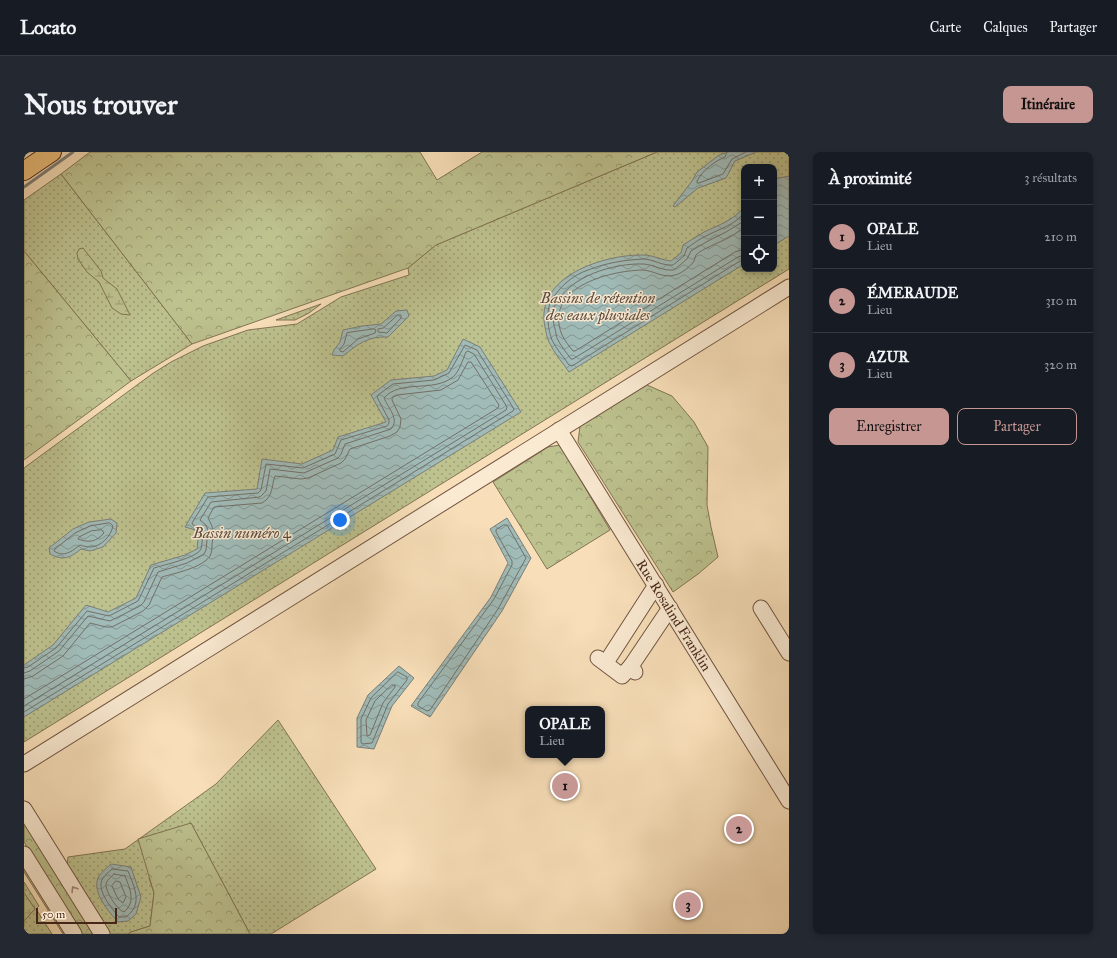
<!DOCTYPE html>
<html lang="fr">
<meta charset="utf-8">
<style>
body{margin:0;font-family:"IM FELL Great Primer",serif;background:#242831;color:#f1f3f6}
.controls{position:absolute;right:12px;top:12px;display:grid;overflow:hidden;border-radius:8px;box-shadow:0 2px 6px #0003}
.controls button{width:36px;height:36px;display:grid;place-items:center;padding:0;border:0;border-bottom:1px solid #363941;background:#171b24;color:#f1f3f6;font:20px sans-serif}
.scale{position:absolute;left:12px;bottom:10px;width:81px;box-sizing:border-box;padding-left:4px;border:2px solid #462618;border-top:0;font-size:11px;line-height:14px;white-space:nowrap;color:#462618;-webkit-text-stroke:3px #faead2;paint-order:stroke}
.you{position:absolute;left:316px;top:368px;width:14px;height:14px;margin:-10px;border:3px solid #fff;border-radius:50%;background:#1a73e8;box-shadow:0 0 0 6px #1a73e833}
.badge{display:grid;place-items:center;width:26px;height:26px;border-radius:50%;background:#c59692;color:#111;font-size:13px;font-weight:700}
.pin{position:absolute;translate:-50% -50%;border:2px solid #fff;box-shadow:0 1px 4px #0006}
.popup{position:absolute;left:501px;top:554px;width:80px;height:52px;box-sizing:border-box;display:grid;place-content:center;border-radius:8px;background:#171b24;filter:drop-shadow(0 1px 3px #0005);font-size:13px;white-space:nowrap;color:#9ea1a6}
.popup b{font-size:15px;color:#f1f3f6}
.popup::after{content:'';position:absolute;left:50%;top:100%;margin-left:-8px;border:8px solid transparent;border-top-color:#171b24}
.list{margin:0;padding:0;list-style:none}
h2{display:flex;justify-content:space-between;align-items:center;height:52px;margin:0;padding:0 16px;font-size:17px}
h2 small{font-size:13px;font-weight:400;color:#9ea1a6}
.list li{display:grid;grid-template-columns:26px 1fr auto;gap:12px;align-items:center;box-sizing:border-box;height:64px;padding:0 16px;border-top:1px solid #363941}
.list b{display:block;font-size:15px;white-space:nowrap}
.list p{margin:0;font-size:13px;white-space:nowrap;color:#9ea1a6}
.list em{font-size:13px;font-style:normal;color:#9ea1a6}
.actions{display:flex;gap:8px;padding:12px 16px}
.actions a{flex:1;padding:9px 0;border:1px solid #c59692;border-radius:8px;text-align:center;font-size:14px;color:#c59692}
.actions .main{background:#c59692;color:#111}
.icon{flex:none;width:22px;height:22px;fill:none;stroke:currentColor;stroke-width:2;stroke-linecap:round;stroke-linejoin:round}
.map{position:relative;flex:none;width:765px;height:782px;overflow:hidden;border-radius:8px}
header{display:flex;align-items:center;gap:24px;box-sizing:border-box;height:56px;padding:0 20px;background:#171b24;border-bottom:1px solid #363941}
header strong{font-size:19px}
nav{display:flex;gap:22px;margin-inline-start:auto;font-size:14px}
.intro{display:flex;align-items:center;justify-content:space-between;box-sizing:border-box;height:96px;padding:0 24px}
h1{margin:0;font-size:28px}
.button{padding:10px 18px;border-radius:8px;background:#c59692;color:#111;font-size:14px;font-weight:700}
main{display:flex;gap:24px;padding:0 24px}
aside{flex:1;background:#171b24;border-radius:8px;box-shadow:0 2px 6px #0003}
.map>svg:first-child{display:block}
.grass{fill:url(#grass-dots);stroke:#827454;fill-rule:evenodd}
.forest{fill:url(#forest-crowns);stroke:#827454}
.wetland{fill:url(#wetland-marsh);stroke:#827454}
.water{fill:url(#water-waves);stroke:#7c7f78}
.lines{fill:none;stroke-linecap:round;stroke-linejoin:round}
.shore{stroke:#737068;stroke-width:1}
.stream{stroke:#7c7f78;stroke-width:3}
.minor-casing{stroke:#725440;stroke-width:17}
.major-casing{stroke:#462618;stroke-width:20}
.minor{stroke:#faead2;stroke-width:15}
.major{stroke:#ecc07c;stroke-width:18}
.oneway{stroke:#a08875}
.labels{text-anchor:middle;stroke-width:3;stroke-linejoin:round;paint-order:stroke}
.street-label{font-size:14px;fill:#462618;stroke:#faead2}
.water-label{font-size:15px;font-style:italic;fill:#5c4b40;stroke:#faead2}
</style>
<header>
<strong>Locato</strong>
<nav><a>Carte</a><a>Calques</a><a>Partager</a></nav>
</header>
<div class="intro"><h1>Nous trouver</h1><a class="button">Itinéraire</a></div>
<main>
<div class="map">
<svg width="765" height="782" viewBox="0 0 765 782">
<defs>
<pattern id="grass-dots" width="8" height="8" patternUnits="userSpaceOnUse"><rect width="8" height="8" fill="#bdc28f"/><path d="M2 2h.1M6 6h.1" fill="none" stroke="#9b9d74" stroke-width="1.8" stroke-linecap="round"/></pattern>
<pattern id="forest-crowns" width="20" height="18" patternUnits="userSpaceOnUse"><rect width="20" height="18" fill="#bdc28f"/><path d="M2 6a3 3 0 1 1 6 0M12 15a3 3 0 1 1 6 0" fill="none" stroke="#9b9d74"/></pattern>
<pattern id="wetland-marsh" width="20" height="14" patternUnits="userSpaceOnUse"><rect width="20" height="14" fill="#bdc28f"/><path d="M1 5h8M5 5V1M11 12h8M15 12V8" fill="none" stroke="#9b9d74"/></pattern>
<pattern id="water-waves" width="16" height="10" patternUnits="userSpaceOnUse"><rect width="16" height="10" fill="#a0bbb8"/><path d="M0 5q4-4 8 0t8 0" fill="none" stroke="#849895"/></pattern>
</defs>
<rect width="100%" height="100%" fill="#f8dfb9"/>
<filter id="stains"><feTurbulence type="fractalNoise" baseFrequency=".005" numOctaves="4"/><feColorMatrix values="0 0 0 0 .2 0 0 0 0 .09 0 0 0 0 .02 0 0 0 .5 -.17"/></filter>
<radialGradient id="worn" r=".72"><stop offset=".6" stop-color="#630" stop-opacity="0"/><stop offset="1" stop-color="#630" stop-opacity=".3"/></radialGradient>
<g class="grass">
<path d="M 633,0 L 765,0 L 765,117 L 0,590 L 0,316 L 128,222 L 147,210 L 179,194 L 224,178 L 273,172 L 317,145 L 385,123 L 384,116 L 412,93 ZM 720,15 L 750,15 L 750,117 L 720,117 Z"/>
<path d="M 37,22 L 168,192 L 107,229 L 0,99 L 0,48 Z"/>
<path d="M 297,152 L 285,161 L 271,168 L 252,168 Z"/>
<path d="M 254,568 L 352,717 L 247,782 L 226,782 L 167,671 L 125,726 L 130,741 L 126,774 L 107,780 L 104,782 L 86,782 L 43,714 L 44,705 L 101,697 L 192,632 Z"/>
<path d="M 0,730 L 15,754 L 12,757 L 28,782 L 0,782 L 0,769 L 11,757 L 0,741 Z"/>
</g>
<g class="forest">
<path d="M 66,0 L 396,0 L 413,28 L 458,0 L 633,0 L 412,93 L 384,116 L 168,192 L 37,22 Z"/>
<path d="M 0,99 L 107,229 L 0,308 Z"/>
<path d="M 623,233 L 648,244 L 670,270 L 684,295 L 683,353 L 687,375 L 694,405 L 674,422 L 649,440 L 554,290 L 556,274 Z"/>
<path d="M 536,293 L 586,378 L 523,417 L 469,330 L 524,295 Z"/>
<path d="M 0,664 L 72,782 L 57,782 L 0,690 Z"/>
<path d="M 167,671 L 226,782 L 104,782 L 107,780 L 126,774 L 130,741 L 114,687 Z"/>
<path d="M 0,709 L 45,782 L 39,782 L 0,720 Z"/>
</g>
<g class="wetland">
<path d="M 59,96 L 77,119 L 79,126 L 93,137 L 106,163 L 97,162 L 88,156 L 75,130 L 63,120 L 54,107 L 53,101 L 55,97 Z"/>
<path d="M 0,741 L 11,757 L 0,769 Z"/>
</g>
<g class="water">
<path d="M 704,0 L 732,0 L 711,9 L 702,26 L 674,36 L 651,55 L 649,54 L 668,29 L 673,20 L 695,3 Z"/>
<path d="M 765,24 L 765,84 L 750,93 L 750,27 Z"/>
<path d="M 720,55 L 720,112 L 545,220 C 539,211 530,201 525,190 C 523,186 522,180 521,175 C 510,124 581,102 620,103 C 628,103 638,108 647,109 L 657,101 L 659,93 C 666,89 673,84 680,80 C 695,73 710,68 720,55 Z"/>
<path d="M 383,158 L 385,164 L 364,185 C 344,184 334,192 319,204 L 308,203 L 310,198 L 316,190 L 319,178 L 338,174 L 357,172 L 372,159 Z"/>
<path d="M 439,187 L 456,195 L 497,260 L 0,565 L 0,513 L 29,493 L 62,453 L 84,460 L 112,446 L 127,413 L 161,403 L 173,397 L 175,379 L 161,375 L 181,341 L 233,337 L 238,307 L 278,312 L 309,298 L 314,285 L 362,270 L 347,243 L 367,228 L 410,224 L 423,218 Z"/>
<path d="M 483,366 L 507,406 L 478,459 L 406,565 L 387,554 L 467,445 L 484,411 L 466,377 Z"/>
<path d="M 87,367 L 93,371 L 92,381 L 79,395 L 66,399 L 57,397 C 46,406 39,409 26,402 L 25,396 L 49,377 L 65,370 Z"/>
<path d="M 375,514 L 390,526 L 368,554 L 350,597 L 333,595 L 333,566 L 344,543 Z"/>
<path d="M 87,712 L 107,715 L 117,745 L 112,762 L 104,769 L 94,770 C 85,760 68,741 74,726 C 76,721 83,716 87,712 Z"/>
</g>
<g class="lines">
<g class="shore">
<path d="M 703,0 L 701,5 C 691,9 678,19 673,29 L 673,31 L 675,31 L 699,22 L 708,7 L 722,0"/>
<path d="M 720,61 C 711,73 695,77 682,84 C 675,87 669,92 663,96 L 660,104 L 649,113 C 638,114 629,107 619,107 C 600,108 582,111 564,118 C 549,123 533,136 526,152 C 522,161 524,178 528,188 C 532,197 540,205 545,213 L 548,214 L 716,109 L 720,109"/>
<path d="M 720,69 L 702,80 L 684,89 L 667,99 L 663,107 L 650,118 C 639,119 630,113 620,112 C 589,111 546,124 531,153 C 528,160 529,170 531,177 C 532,180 532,184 533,186 C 536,193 542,200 547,207 L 549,207 L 714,105 L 720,103"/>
<path d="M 720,76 C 715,79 710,83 704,86 C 697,90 677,97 672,103 C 671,105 671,107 670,109 C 667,114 657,122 651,123 C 640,127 629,118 618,118 C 584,119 519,136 538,183 C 541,189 545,194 549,199 L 551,199 L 711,100 L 720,97"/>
<path d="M 374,163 L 377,163 L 377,166 L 363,181 L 354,180 L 354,177 L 359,176 Z"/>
<path d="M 350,177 L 352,178 L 351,181 L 334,187 L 319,200 L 316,199 L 316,197 L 320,192 L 323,181 Z"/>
<path d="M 86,371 L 89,374 C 87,384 77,395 66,395 C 63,395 59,394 56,393 C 48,399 40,406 30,399 L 31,397 L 51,381 L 66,374 Z"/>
<path d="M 480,373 L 483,373 L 502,406 L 474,457 L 406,558 L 403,559 L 394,554 L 394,551 L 470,447 L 488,413 L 488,409 L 472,380 L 472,378 Z"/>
<path d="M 78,378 L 80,381 C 72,390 65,391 54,387 L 55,385 L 67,379 Z"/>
<path d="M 0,516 L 4,515 L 32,496 L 63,459 L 85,464 L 114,449 L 130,416 C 139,413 173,406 177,397 C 178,392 179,384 179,378 L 176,375 L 169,373 L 168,371 L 184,345 L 234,341 L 237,338 L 242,312 L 279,316 L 311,302 L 317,288 L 363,274 L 365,271 L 365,268 L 353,245 L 354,243 L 369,232 L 410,228 L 425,221 L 441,193 L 453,198 L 490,257 L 489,259 L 0,560"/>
<path d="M 374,520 L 383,525 L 383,528 L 364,552 L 348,591 L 338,592 L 337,590 L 337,567 L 347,546 Z"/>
<path d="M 0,521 L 6,519 L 35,499 L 64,464 L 86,469 L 116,454 L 120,450 L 134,420 L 163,411 L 180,402 L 182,398 L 184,378 L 182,373 L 176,368 L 187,350 L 236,345 L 242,339 L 246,317 L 280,321 L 314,306 L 317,302 L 321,292 L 367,277 C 376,267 364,256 360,246 C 376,227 409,241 429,225 C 435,220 439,207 442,200 L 444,199 L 450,202 L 483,255 L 482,258 L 0,554"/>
<path d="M 0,527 L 9,524 L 39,504 L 66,471 L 82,475 L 88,475 L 119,459 L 125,453 L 138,425 C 151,421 178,416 186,404 C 188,400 188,396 188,392 C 190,379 190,377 184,366 L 190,355 L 238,351 C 250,344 247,334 251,324 L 277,327 L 284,326 L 317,311 L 321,307 L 326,297 L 366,284 L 373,280 L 376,275 L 377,267 L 368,248 L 368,246 L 373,243 L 417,238 L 434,228 L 444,210 L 447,210 L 475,253 L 474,256 L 0,547"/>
<path d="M 368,533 L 371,533 L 371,535 L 359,551 L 346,583 L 343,584 L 342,568 L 351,549 Z"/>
<path d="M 88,717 L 104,719 C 111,737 119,752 102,765 L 95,765 C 88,757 71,737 79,726 C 81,723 85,720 88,717 Z"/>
<path d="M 90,722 L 101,724 C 106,737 112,750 100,760 C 93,758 81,739 82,732 C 83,728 87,725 90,722 Z"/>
<path d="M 92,729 L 96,730 L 102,745 L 99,751 L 94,747 L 88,734 Z"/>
</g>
<path class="stream" d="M 0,35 L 49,0"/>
<g class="minor-casing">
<g id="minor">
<path d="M 535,278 L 765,649"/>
<path d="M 737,456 L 765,501"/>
<path d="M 574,506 L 598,524 L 607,514"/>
<path d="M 583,509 L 632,433"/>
<path d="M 611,520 L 607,514 L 646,456"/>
<path d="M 0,612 L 765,135"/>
<path d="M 0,657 L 78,782"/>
<path d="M 0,702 L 50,782"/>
</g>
</g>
<g class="major-casing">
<path id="major" d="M 0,19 L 28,0"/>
</g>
<use href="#minor" class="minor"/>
<use href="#major" class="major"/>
</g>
<defs><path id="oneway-chevron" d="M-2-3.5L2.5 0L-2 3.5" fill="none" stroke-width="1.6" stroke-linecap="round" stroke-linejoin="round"/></defs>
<use class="oneway" href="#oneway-chevron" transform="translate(50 737) rotate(-122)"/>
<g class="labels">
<g class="street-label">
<text transform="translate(650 463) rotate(58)" y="5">Rue Rosalind Franklin</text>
</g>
<g class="water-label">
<text x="574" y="151">Bassins de rétention<tspan x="574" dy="17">des eaux pluviales</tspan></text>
<text x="218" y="386">Bassin numéro 4</text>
</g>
</g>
<rect width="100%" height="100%" filter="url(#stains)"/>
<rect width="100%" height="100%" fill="url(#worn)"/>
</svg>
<div class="controls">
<button>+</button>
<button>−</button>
<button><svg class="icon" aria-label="locate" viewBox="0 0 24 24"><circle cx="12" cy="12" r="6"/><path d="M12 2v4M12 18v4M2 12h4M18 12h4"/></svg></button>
</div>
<div class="scale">50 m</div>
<div class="you"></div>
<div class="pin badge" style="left:541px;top:634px">1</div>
<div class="popup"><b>OPALE</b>Lieu</div>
<div class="pin badge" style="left:715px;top:677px">2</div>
<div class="pin badge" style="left:664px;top:753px">3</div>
</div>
<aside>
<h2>À proximité<small>3 résultats</small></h2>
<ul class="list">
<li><span class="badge">1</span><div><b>OPALE</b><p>Lieu</p></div><em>210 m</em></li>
<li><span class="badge">2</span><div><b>ÉMERAUDE</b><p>Lieu</p></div><em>310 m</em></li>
<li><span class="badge">3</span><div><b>AZUR</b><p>Lieu</p></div><em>320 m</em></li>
</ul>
<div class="actions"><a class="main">Enregistrer</a><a>Partager</a></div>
</aside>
</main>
